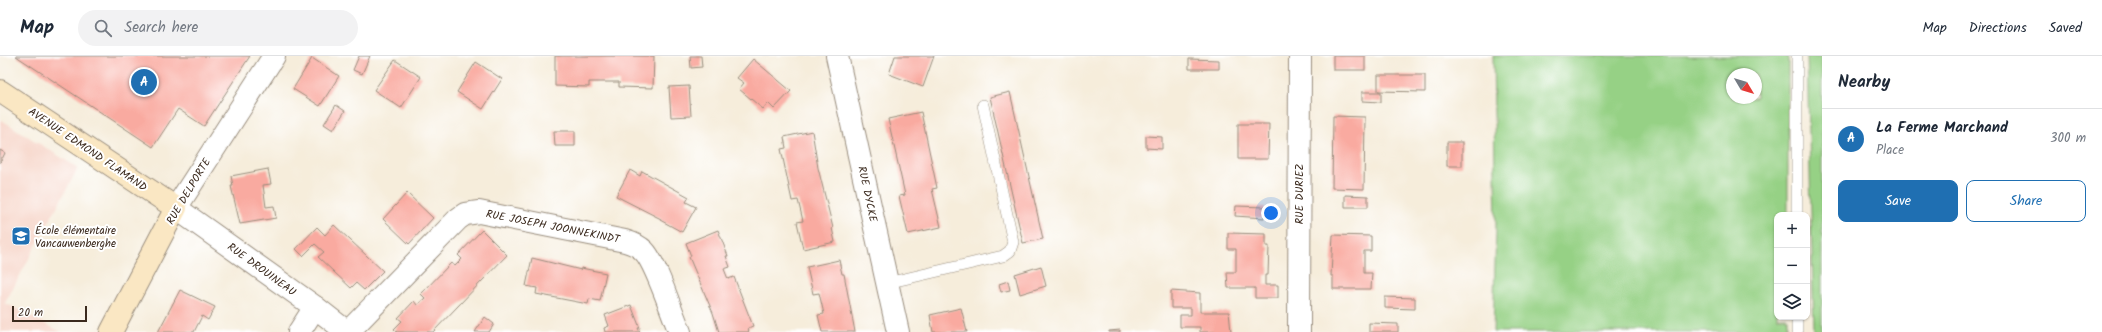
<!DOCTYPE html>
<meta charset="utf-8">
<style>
body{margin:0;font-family:Kalam,sans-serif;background:#f2f2f3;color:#1f2937}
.controls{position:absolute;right:12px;bottom:12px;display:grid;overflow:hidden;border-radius:8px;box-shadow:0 1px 3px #0004}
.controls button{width:36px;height:36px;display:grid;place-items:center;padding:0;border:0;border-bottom:1px solid #e0e1e3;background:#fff;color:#1f2937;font:20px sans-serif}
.compass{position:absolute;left:1726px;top:12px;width:36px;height:36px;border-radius:50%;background:#fff;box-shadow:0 1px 3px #0004;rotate:128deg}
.scale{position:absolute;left:12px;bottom:10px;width:75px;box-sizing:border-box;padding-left:4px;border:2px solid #3b2a1e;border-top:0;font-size:11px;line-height:14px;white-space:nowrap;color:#3b2a1e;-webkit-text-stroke:3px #fff;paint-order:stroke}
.you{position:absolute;left:1271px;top:157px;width:14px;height:14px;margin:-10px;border:3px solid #fff;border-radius:50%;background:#1a73e8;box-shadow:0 0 0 6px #1a73e833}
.badge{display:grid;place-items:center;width:26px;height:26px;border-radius:50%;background:#1f6fb2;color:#fff;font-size:13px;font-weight:700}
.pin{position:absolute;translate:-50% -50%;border:2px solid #fff;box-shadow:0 1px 4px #0006}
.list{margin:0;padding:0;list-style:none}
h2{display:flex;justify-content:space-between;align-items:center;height:52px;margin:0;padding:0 16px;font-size:17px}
h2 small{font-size:13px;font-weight:400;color:#747a83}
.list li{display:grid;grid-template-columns:26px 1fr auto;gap:12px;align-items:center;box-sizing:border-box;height:60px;padding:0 16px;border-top:1px solid #e0e1e3}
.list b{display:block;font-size:15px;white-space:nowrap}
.list p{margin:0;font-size:13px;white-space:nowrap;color:#747a83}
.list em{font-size:13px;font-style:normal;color:#747a83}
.actions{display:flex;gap:8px;padding:12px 16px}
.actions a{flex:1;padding:9px 0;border:1px solid #1f6fb2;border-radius:8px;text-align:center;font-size:14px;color:#1f6fb2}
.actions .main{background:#1f6fb2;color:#fff}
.icon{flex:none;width:22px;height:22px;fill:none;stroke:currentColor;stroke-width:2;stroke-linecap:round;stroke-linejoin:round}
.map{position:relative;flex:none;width:1822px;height:276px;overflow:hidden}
header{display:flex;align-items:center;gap:24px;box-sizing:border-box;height:56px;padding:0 20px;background:#fff;border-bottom:1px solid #e0e1e3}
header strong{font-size:19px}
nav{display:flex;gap:22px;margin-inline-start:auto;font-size:14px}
.search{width:280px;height:36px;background:#f2f2f3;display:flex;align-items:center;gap:10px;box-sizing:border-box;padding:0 14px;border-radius:22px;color:#747a83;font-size:15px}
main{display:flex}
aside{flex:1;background:#fff}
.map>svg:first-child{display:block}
.built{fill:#f6d2c4}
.green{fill:#96d185;stroke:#687e52;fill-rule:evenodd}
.building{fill:#f9aaa0}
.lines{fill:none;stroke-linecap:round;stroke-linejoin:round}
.lane-casing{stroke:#988c7c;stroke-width:12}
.street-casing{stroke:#988c7c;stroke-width:24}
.secondary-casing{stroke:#988c7c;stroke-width:24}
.lane{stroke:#fff;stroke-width:11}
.street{stroke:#fff;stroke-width:22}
.secondary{stroke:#fae7c3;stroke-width:22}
.labels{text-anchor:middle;stroke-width:4;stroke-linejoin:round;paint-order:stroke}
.street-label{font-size:11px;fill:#3b2a1e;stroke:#fff}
.poi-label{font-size:11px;fill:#3b2a1e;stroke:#fff;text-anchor:start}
</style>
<header>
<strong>Map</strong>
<div class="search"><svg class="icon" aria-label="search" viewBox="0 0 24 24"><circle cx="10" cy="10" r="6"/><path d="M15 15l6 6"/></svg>Search here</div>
<nav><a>Map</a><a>Directions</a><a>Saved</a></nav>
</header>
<main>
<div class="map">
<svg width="1822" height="276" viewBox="0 0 1822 276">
<rect width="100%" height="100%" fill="#fff"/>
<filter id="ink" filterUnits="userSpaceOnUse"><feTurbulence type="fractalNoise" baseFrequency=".025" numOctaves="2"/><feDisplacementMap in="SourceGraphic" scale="8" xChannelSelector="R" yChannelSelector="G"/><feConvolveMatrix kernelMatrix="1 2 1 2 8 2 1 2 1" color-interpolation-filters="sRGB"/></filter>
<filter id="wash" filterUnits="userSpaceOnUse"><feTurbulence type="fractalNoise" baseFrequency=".012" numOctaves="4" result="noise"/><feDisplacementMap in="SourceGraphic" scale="16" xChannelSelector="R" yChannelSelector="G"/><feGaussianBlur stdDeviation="0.9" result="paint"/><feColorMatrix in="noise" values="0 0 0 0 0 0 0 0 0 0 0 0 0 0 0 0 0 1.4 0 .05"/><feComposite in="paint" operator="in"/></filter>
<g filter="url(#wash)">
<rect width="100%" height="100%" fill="#f6eddb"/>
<path class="built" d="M 0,63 L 78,112 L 5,247 L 61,276 L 0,276 Z"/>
<g class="green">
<path d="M 1493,0 L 1788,0 L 1788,159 L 1777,159 L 1777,261 L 1787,261 L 1787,276 L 1493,276 L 1496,173 ZM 1732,18 L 1756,18 L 1756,42 L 1732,42 Z"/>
<path d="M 1807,0 L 1822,0 L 1822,276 L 1814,276 Z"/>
</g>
<g id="blocks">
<g class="building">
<path d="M 16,0 L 250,0 L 204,70 L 178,53 L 153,91 Z"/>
<path d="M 359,0 L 370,0 L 362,18 L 353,14 Z"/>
<path d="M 555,0 L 654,0 L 653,32 L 619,31 L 619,26 L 589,26 L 589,31 L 555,30 Z"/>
<path d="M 690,0 L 701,0 L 702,11 L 691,12 Z"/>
<path d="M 895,0 L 934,0 L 923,31 L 889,18 Z"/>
<rect x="1333" y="0" width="32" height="14"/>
<path d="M 312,2 L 339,20 L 320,50 L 293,33 Z"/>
<path d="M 753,3 L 791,35 L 774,53 L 768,47 L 763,53 L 739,33 L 744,27 L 737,22 Z"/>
<path d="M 1189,3 L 1219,4 L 1219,13 L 1189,13 Z"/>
<path d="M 395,4 L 421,21 L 401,52 L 374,34 Z"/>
<path d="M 476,6 L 502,23 L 483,53 L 457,36 Z"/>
<path d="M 1378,19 L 1425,19 L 1425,36 L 1378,35 Z"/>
<path d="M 689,30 L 691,60 L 671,61 L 669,31 Z"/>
<path d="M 1010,36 L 1043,183 L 1023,187 L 990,41 Z"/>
<path d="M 1362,36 L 1381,36 L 1381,46 L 1362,45 Z"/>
<path d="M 336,49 L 345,55 L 333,74 L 324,68 Z"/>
<path d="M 921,56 L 937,132 L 932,133 L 941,171 L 908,178 L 899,140 L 905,139 L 888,63 Z"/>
<path d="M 1333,60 L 1365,61 L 1364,133 L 1332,132 Z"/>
<path d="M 1238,68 L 1269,68 L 1268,103 L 1238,103 Z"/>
<path d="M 554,75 L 575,75 L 575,90 L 555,90 Z"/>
<path d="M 812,75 L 818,112 L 833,172 L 832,172 L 835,186 L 803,193 L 797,166 L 803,165 L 798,144 L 792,145 L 781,93 L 786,92 L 784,81 Z"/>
<path d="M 1146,80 L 1162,81 L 1162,93 L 1146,92 Z"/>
<rect x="1447" y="86" width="15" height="24"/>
<path d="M 0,94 L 5,97 L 0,107 Z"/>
<path d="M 268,113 L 271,128 L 263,129 L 266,151 L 274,150 L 276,162 L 240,168 L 231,130 L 233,130 L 231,120 Z"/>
<path d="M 630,114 L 640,120 L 642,115 L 689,141 L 686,146 L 696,151 L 682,176 L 660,164 L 661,163 L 616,140 Z"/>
<path d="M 407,137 L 433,162 L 409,188 L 383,163 Z"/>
<path d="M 1345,139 L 1368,140 L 1368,151 L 1345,151 Z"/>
<path d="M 1236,150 L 1265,151 L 1264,162 L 1235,160 Z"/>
<path d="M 334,169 L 383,215 L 364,234 L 356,227 L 351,232 L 318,201 L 324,196 L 315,188 L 303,200 L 296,193 L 317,171 L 325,179 Z"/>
<path d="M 482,174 L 507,199 L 433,276 L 397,276 L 394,273 L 402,265 L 398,262 L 414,245 L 417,249 L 425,242 L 421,238 L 451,207 L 455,210 L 462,203 L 458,199 Z"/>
<path d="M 718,174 L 728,200 L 726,200 L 730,211 L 724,213 L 728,223 L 734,221 L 753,270 L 748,272 L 749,276 L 719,276 L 713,257 L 689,201 L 691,200 L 686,187 Z"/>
<path d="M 1228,177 L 1266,178 L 1266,190 L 1269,190 L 1268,219 L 1265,219 L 1265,229 L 1278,229 L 1278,242 L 1255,242 L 1255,232 L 1228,232 L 1227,216 L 1236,216 L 1236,193 L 1228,193 Z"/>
<path d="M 1333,179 L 1371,180 L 1371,195 L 1364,195 L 1364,217 L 1372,217 L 1371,233 L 1333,233 L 1333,220 L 1331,220 Z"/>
<path d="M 532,202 L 581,214 L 581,212 L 606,217 L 600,245 L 589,243 L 588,248 L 536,238 L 537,232 L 526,230 Z"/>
<path d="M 839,204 L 842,218 L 844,218 L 855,276 L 822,276 L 818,259 L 824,258 L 819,237 L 813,238 L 807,211 Z"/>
<path d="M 1041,210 L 1046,230 L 1020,238 L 1015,218 Z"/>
<path d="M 1008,225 L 1010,234 L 1001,236 L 999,228 Z"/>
<path d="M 180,234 L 215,251 L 208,264 L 202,260 L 194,276 L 158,276 Z"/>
<path d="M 1171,235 L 1200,237 L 1200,256 L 1229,256 L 1231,276 L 1200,276 L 1200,271 L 1180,271 L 1180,259 L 1191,259 L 1191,252 L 1171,252 Z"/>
<path d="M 1385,241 L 1415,242 L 1415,253 L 1385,252 Z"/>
<path d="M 631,249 L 640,272 L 638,272 L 640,276 L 605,276 L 604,272 L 609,270 L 605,259 Z"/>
<path d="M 961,252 L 967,276 L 933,276 L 930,259 Z"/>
<path d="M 485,261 L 494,268 L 489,276 L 475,276 Z"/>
<path d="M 1369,267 L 1398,268 L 1398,276 L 1369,276 Z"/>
<path d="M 1120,274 L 1120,276 L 1109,276 L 1109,275 Z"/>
</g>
</g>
</g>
<g filter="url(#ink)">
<use href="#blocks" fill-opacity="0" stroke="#988c7c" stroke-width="1"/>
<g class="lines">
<g class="lane-casing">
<g id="lane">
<path d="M 1797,0 L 1797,159"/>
<path d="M 887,227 L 1003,200 L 1010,195 L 1013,186 L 983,49"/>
<path d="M 1797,261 L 1797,276"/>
</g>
</g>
<g class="street-casing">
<g id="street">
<path d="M 274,0 L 176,152 L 315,251 L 347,276"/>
<path d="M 837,0 L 898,276"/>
<path d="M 299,276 L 315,251"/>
<path d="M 348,276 L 458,163 L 465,158 L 479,156 L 625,185 C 632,187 639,190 644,195 C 656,207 672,258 680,276"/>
<path d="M 1299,276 L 1300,0"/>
</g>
</g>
<g class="secondary-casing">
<path id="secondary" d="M 0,35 L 176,152 L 111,276"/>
</g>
<use href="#lane" class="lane"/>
<use href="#street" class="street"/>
<use href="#secondary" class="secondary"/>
</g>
</g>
<defs>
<g id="school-square" transform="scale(1)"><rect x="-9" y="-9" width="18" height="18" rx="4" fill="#1f6fb2" stroke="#fff"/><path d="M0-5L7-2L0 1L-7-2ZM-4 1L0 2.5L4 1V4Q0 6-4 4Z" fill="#fff"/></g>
</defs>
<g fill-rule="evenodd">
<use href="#school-square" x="21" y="180"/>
</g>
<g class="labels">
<g class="street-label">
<text transform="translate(88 93) rotate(34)" y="4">AVENUE EDMOND FLAMAND</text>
<text transform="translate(188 135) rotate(-59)" y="4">RUE DELPORTE</text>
<text transform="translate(868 138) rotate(78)" y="4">RUE DYCKE</text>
<text transform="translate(1299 138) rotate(-90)" y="4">RUE DURIEZ</text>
<text transform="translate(553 170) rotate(11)" y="4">RUE JOSEPH JOONNEKINDT</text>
<text transform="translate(262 213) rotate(36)" y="4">RUE DROUINEAU</text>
</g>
<g class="poi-label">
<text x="35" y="178">École élémentaire<tspan x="35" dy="13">Vancauwenberghe</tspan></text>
</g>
</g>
</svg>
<div class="controls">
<button>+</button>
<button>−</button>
<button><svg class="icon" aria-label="layers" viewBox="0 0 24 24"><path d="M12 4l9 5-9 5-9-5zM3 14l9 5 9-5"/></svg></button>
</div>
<svg class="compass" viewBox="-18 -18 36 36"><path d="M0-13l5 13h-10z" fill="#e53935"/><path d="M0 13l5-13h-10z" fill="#747a83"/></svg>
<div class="scale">20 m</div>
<div class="you"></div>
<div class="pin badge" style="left:144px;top:26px">A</div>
</div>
<aside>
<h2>Nearby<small></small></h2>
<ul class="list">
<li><span class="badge">A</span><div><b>La Ferme Marchand</b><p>Place</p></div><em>300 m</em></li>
</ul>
<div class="actions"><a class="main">Save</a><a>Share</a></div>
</aside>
</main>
